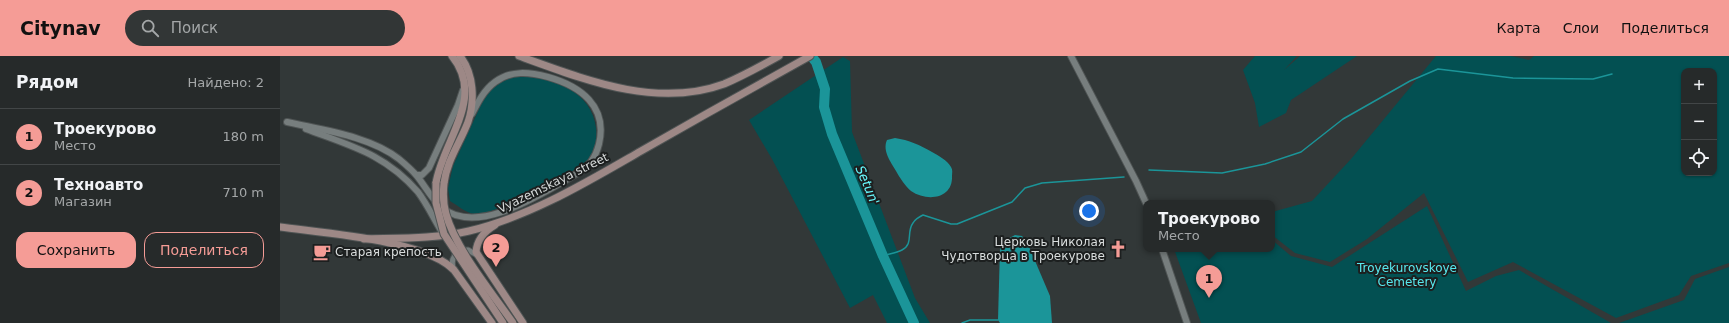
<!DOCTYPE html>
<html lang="ru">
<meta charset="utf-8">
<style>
body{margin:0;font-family:"DejaVu Sans",sans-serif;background:#323636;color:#f1f3f6}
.controls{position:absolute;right:12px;top:12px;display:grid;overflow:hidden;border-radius:8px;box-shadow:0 1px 3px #0004}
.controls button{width:36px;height:36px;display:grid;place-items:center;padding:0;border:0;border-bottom:1px solid #424647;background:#262a2a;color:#f1f3f6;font:20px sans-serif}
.you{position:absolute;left:809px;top:155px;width:14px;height:14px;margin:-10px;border:3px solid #fff;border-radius:50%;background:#1a73e8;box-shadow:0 0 0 6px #1a73e833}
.badge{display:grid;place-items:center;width:26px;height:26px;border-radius:50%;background:#f59c96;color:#111;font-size:13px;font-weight:700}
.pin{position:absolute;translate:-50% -33px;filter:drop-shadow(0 1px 2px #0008)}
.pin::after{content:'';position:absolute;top:21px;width:14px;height:12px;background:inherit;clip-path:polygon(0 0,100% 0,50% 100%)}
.popup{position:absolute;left:863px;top:144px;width:132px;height:52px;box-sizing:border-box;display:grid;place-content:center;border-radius:8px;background:#262a2a;filter:drop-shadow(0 1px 3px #0005);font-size:13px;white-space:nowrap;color:#a4a7a8}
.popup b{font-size:15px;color:#f1f3f6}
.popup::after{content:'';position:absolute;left:50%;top:100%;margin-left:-8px;border:8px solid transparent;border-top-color:#262a2a}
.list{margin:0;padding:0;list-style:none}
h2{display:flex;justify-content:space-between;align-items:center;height:52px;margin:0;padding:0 16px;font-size:17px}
h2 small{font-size:13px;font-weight:400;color:#a4a7a8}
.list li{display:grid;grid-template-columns:26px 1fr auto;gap:12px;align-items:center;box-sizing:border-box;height:56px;padding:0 16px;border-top:1px solid #424647}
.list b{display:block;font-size:15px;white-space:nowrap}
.list p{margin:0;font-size:13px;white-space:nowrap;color:#a4a7a8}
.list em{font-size:13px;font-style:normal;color:#a4a7a8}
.actions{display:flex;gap:8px;padding:12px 16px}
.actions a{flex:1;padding:9px 0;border:1px solid #f59c96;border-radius:12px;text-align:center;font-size:14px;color:#f59c96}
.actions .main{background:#f59c96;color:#111}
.icon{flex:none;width:22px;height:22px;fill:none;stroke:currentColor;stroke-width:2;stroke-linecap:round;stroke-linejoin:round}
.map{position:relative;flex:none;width:1449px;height:267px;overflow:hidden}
header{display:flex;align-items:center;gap:24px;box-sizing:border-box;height:56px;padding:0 20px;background:#f59c96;color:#111}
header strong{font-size:19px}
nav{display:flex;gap:22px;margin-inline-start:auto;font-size:14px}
.search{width:280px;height:36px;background:#323636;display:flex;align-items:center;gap:10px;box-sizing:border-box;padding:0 14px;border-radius:22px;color:#a4a7a8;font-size:15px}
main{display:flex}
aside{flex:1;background:#262a2a}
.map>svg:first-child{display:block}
.green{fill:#035052;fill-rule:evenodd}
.water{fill:#1b9599}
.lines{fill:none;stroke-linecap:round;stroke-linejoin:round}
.stream{stroke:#1b9599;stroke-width:1.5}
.river{stroke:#1b9599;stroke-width:10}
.minor-casing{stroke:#4f5454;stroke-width:7}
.tertiary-casing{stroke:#4f5454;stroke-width:8}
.secondary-casing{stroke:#4f5454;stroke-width:9}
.minor{stroke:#777e7e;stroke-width:5}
.tertiary{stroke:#777e7e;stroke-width:6}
.secondary{stroke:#9d8886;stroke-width:7}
.secondary-bridge-casing{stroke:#4f5454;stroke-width:9;stroke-linecap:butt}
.secondary-bridge{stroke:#9d8886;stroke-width:7}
.labels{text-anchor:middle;stroke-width:4;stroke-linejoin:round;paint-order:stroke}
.street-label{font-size:12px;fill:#d9dddd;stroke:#1c1f1f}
.poi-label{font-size:12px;fill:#d9dddd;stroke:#1c1f1f;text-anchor:end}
.park-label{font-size:12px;fill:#58e9ee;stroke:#1c1f1f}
.water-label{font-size:13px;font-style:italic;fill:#67f7fb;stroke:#1c1f1f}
</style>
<header>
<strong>Citynav</strong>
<div class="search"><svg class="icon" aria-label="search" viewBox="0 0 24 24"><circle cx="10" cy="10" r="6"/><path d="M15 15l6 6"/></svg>Поиск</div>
<nav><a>Карта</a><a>Слои</a><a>Поделиться</a></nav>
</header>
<main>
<aside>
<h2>Рядом<small>Найдено: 2</small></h2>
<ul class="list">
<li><span class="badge">1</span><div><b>Троекурово</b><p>Место</p></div><em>180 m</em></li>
<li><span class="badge">2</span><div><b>Техноавто</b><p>Магазин</p></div><em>710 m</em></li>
</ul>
<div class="actions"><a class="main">Сохранить</a><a>Поделиться</a></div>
</aside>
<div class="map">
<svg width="1449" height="267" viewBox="0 0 1449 267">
<rect width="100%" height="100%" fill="#323838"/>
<g class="green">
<path d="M 975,0 L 1017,0 L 1004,14 L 1020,0 L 1077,0 L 1011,44 L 1006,57 L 979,71 L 975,47 L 963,14 Z"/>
<path d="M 1156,0 L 1231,0 L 1249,4 L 1254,0 L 1449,0 L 1449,207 L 1411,220 L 1399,239 L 1336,262 L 1233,206 L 1188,226 L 1144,137 L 1087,183 L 1050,206 L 1015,197 L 992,179 L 992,156 L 1032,145 L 1071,103 ZM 1404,15 L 1434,15 L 1434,117 L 1404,117 Z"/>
<path d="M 563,1 L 570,5 L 572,76 L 635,242 L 650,267 L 607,267 L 593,239 L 570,252 L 492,103 L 469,64 Z"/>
<path d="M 242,19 C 274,21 312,36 316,72 C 317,81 316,91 312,99 C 300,116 214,160 194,158 C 186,157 177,149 170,145 L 168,132 L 173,110 L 204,42 C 214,29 226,22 242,19 Z"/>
<path d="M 1147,150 L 1186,235 L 1216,220 L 1239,214 L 1331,267 L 921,267 L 894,193 L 992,193 L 992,184 L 1011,200 L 1052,211 Z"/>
<path d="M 1449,211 L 1449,267 L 1339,267 L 1404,244 L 1415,223 Z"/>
</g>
<g class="water">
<path d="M 615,82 C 629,84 640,89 652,96 C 659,100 667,104 671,111 C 673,114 672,117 672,120 C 673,143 647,146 631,135 C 625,130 620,122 616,115 C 611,106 602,95 607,84 Z"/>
<path d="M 735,179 L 742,180 L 747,186 L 770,240 L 772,267 L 720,267 L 718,264 L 720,192 L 724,185 Z"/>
</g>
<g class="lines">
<g class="stream">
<path d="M 869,114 L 942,117 L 985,108 L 1021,96 L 1063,63 L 1130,25 L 1158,13 L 1233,22 L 1313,23 L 1332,18"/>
<path d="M 603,200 C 609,198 616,197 622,194 C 634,188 626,176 633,167 C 635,163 639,161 643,159 L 671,168 L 677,168 L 732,146 L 745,132 L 762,127 L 844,121"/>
<path d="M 682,267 L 690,264 L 718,264"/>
</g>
<path class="river" d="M 531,0 L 536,6 L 545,33 L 544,51 L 552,78 L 603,200 L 634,267"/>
<g class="minor-casing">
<path id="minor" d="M 174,214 C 169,203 176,194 188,194 L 197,199"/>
</g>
<g class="tertiary-casing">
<g id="tertiary">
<path d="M 791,0 L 856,125 L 866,147"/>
<path d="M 7,66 C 42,74 90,80 119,103 C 125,108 132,114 137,120 C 145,130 151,142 161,151 C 198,182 264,136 298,117 C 309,111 316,100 319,88 C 328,50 300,30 268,21 C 249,16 231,14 215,26 C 204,34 198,46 192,58"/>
<path d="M 26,73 C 71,90 105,98 138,136 C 147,148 154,163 162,176"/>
<path d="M 137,119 L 142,119 L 149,112 L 178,49 L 183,34"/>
<path d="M 882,193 L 907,267"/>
</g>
</g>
<g class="secondary-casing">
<g id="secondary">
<path d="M 239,0 C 303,23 376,53 444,28 C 463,20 481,10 499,0"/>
<path d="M 156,127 C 163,84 206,42 172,0"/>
<path d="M 164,127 C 167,104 180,87 188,66 C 195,45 194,18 180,0"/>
<path d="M 215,169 C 205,175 197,183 196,196 L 243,267"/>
<path d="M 0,171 C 43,177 145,184 174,214 L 212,267"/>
<path d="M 84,183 C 119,182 155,183 189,175 C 251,160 307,126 361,95 C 417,63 474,31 530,0"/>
</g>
</g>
<use href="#minor" class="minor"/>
<use href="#tertiary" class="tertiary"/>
<use href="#secondary" class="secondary"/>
<g class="secondary-bridge-casing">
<g id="secondary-bridge">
<path d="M 156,127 L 156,147 L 164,178 L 223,267"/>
<path d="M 164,127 C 163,137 163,148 166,158 C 175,192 212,237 233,267"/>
</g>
</g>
<use href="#secondary-bridge" class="secondary-bridge"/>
</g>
<defs>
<g id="church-bare" transform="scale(1.38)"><path d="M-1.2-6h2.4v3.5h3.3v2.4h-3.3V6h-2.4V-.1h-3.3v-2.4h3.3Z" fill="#f59c96" stroke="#1c1f1f" stroke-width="2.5" paint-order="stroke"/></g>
<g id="cafe-bare" transform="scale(1.38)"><path d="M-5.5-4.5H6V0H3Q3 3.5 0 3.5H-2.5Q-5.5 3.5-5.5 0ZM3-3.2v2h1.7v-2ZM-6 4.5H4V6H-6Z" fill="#f59c96" stroke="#1c1f1f" stroke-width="2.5" paint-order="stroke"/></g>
</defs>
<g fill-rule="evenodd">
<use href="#church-bare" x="838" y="193"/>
<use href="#cafe-bare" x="42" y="196"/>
</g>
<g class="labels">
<g class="street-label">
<text transform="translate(273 127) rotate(-26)" y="4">Vyazemskaya street</text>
</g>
<g class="poi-label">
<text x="825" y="190">Церковь Николая<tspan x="825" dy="14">Чудотворца в Троекурове</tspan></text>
<text x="55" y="200" text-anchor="start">Старая крепость</text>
</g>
<g class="park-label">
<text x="1127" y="216">Troyekurovskoye<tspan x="1127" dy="14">Cemetery</tspan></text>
</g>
<g class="water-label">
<text transform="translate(588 129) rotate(67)" y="5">Setun'</text>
</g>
</g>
</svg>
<div class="controls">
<button>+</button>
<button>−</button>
<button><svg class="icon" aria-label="locate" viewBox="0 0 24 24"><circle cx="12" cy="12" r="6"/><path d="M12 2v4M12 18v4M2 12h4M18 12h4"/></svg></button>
</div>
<div class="you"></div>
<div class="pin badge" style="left:929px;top:242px">1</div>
<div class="popup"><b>Троекурово</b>Место</div>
<div class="pin badge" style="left:216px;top:211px">2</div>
</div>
</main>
